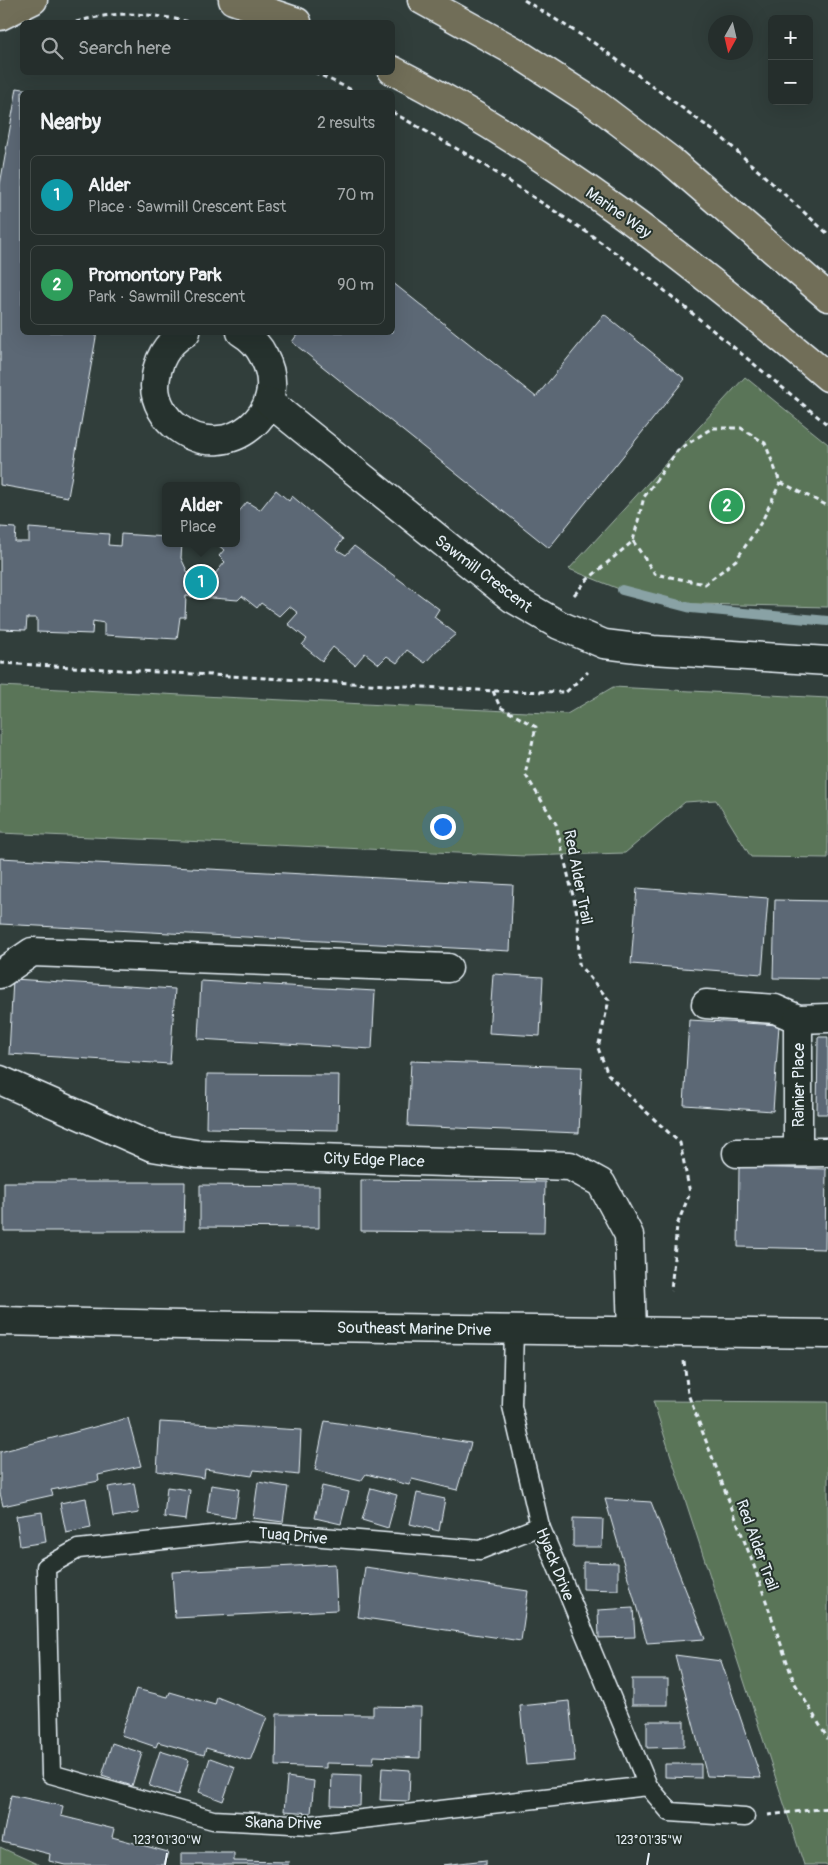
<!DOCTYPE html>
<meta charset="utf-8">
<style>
body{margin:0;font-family:Pangolin,sans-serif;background:#2d3634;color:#f1f3f6}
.controls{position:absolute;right:15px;top:15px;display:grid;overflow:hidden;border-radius:8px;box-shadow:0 5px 20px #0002}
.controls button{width:45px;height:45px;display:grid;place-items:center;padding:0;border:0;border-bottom:1px solid #424a48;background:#252e2c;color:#f1f3f6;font:25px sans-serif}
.compass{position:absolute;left:708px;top:15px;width:45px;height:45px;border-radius:50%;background:#252e2c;box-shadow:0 5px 20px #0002;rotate:188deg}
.you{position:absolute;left:442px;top:826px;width:18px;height:18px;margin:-12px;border:4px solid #fff;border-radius:50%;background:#1a73e8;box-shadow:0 0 0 8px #1a73e833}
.badge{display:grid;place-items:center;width:32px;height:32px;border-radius:50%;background:#bca0f2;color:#fff;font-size:16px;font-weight:700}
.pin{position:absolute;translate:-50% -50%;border:2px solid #fff;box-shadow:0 1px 5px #0006}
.popup{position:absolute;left:162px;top:482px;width:78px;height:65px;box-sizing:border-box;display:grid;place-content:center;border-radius:8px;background:#252e2c;filter:drop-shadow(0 1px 4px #0005);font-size:16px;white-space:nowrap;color:#a3a8a9}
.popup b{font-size:19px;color:#f1f3f6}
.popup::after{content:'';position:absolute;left:50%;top:100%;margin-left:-10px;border:10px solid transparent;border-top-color:#252e2c}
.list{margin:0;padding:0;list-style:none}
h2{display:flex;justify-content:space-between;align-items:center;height:65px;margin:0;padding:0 20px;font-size:21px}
h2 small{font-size:16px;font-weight:400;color:#a3a8a9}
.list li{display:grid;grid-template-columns:32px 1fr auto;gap:15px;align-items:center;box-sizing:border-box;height:80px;margin:0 10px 10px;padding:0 10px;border:1px solid #424a48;border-radius:8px}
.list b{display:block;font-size:19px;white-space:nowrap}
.list p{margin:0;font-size:16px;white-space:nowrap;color:#a3a8a9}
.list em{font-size:16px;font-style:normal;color:#a3a8a9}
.icon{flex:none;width:28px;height:28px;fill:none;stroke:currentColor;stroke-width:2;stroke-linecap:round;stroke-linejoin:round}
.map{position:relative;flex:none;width:828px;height:1865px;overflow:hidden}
.search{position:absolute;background:#252e2c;box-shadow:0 5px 20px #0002;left:20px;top:20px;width:375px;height:55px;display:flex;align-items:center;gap:12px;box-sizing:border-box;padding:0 18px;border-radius:8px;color:#a3a8a9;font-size:19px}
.panel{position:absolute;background:#252e2c;box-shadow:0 5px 20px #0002;left:20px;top:90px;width:375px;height:245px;border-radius:8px}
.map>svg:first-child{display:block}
.green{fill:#5a7459;stroke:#a1b2a8}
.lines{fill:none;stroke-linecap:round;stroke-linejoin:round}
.stream{stroke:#89a2a5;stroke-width:10}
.building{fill:#5b6875;stroke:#e8f1f8}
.lane-casing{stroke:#e8f1f8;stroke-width:21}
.street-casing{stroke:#e8f1f8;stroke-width:31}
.secondary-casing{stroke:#e8f1f8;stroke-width:31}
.primary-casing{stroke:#e8f1f8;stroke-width:31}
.path{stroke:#e8f1f8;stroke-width:3;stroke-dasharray:5 4;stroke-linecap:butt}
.lane{stroke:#26332d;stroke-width:18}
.street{stroke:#26332d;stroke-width:28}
.secondary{stroke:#26332d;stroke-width:28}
.primary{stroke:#716e59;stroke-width:28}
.ticks{fill:none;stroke:#e8f1f8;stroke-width:2}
.labels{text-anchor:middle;stroke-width:4;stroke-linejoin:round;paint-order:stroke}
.street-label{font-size:16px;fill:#e8f1f8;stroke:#26332d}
.ticks-label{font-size:12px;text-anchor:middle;fill:#e8f1f8;stroke:#26332d;stroke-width:4;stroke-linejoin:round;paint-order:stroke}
</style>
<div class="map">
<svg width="828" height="1865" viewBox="0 0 828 1865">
<rect width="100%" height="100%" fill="#313e3b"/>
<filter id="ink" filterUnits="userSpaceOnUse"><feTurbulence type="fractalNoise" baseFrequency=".02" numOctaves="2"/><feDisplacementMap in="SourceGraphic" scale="10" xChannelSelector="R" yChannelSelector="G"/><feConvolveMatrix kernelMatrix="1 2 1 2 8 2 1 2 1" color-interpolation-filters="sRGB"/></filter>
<g filter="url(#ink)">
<g class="green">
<path d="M 745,377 L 828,444 L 828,607 L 654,603 L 569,569 Z"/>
<path d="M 0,686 L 567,714 L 613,687 L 828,698 L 828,858 L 751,857 L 716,800 L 685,802 L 625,853 L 525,856 L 0,833 Z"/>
<path d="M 653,1401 L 828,1402 L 828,1865 L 804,1865 Z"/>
<path d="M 0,1847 L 37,1864 L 40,1865 L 0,1865 Z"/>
</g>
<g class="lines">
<path class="stream" d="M 622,590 L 691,608 L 828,621"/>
</g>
<g class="building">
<path d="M 17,88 L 43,92 L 22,92 L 22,332 L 97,332 L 68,497 L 0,485 L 0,185 Z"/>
<path d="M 392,282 L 536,397 L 604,314 L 685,379 L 549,548 L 292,342 L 299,332 L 392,332 Z"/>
<path d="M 276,490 L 289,501 L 292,496 L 343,539 L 336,549 L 346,555 L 354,546 L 439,609 L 434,617 L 456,634 L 435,652 L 425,663 L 407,650 L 397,663 L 387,656 L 379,664 L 365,653 L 355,665 L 333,647 L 322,661 L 302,645 L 307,639 L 288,624 L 298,613 L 289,606 L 279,616 L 261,603 L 257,608 L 242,596 L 238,600 L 186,596 L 185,617 L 180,617 L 177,639 L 104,635 L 104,623 L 93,621 L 92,634 L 37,632 L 37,618 L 27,618 L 26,630 L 0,629 L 0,527 L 16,528 L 15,542 L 29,542 L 29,528 L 109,534 L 108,545 L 120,546 L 121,534 L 166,537 L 166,543 L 182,543 L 181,558 L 188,573 L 214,575 L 225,562 L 219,556 L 224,550 L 216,543 L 236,543 L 236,515 L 247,502 L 260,510 Z"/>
<path d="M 0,858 L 513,885 L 510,951 L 0,924 Z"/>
<path d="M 637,888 L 768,898 L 762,974 L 631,964 Z"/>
<path d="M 775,900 L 828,901 L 828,979 L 773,978 Z"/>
<path d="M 493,974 L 543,977 L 540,1036 L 489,1033 Z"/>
<path d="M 13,979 L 175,989 L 170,1064 L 9,1054 Z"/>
<path d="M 201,981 L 375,991 L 372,1049 L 198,1039 Z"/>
<path d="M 689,1020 L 779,1025 L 773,1111 L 684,1105 Z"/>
<path d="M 818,1037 L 828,1037 L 828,1114 L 817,1114 Z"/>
<path d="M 411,1061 L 582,1067 L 579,1133 L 408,1126 Z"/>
<path d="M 207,1074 L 339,1075 L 338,1130 L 206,1128 Z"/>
<path d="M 739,1167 L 826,1169 L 825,1249 L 738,1247 Z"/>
<path d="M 361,1180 L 545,1182 L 544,1233 L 361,1231 Z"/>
<path d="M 4,1182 L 185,1182 L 184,1231 L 4,1231 Z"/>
<path d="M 200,1185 L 319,1186 L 319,1228 L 200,1227 Z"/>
<path d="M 128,1418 L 141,1466 L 98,1475 L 99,1481 L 51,1490 L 53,1495 L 3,1506 L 0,1493 L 0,1452 Z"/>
<path d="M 325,1421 L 471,1443 L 457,1490 L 412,1479 L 409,1485 L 366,1474 L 361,1481 L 315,1470 Z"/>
<path d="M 160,1422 L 301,1430 L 299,1475 L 254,1470 L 252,1476 L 205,1469 L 204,1478 L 157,1471 Z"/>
<path d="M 258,1482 L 288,1487 L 283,1522 L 253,1518 Z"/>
<path d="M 134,1483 L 139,1513 L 113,1517 L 108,1487 Z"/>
<path d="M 211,1485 L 239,1489 L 235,1518 L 207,1513 Z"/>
<path d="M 322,1486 L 349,1492 L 341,1524 L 315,1518 Z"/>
<path d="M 167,1487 L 190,1490 L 186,1520 L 164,1517 Z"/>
<path d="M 371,1488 L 397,1495 L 388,1528 L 362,1520 Z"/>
<path d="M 417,1493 L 445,1499 L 439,1531 L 410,1524 Z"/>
<path d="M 86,1498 L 91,1528 L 66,1533 L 60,1503 Z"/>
<path d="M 605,1499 L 651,1502 L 705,1639 L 647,1643 Z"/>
<path d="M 42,1512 L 46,1542 L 20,1546 L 16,1516 Z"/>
<path d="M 573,1518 L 603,1519 L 602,1547 L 573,1547 Z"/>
<path d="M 583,1562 L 618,1563 L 618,1590 L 583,1589 Z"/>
<path d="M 335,1564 L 337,1610 L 175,1618 L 172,1572 Z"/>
<path d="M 365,1567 L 528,1591 L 521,1641 L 358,1617 Z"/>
<path d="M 633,1608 L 635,1637 L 599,1638 L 598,1610 Z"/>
<path d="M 675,1655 L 721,1661 L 761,1778 L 707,1776 Z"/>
<rect x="632" y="1679" width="36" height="26"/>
<path d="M 136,1689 L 168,1697 L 170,1692 L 215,1705 L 217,1697 L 267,1717 L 250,1761 L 206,1748 L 204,1755 L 158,1742 L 156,1747 L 121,1735 Z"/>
<path d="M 569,1701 L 575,1761 L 526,1765 L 520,1706 Z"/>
<path d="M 373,1706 L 421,1707 L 420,1758 L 374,1756 L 373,1764 L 326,1763 L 326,1768 L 276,1766 L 277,1714 L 373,1715 Z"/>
<path d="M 647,1721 L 684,1721 L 684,1747 L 647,1748 Z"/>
<path d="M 112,1743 L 142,1753 L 132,1786 L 102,1776 Z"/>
<path d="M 160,1751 L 189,1760 L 178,1795 L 149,1786 Z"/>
<path d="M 210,1758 L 235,1767 L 223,1801 L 199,1792 Z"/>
<path d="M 665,1764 L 701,1764 L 701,1778 L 665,1777 Z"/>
<path d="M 382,1768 L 410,1770 L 409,1801 L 380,1800 Z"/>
<path d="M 332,1774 L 361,1775 L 360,1806 L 331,1805 Z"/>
<path d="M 287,1777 L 314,1781 L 311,1813 L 284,1811 Z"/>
<path d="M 11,1795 L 63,1806 L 61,1816 L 114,1829 L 112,1837 L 168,1852 L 164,1865 L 65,1865 L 49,1861 L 50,1854 L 2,1842 Z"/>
<path d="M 181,1853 L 234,1853 L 234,1861 L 289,1862 L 288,1865 L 181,1865 Z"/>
<path d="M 486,1860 L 486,1865 L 443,1865 Z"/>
</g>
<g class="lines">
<g class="lane-casing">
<g id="lane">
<path d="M 514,1330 L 512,1406 L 540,1526 L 648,1786"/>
<path d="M 540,1526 L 480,1550 L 250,1531 L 78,1549 L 46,1567 L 51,1774 L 213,1820 L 310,1825 L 648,1786 L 670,1812 L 745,1817"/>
</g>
</g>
<g class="street-casing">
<g id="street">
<path d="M 186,332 C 165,344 156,363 155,386 C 155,402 165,419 178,428 C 227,465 293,412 264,357 C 259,346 251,338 241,332"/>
<path d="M 269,402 L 512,598 L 559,625 L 604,644 L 653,650 L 828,661"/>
<path d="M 0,974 L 32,952 L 448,968"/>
<path d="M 706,1004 L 775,1009 L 798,1019 L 828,1018"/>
<path d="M 798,1019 L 798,1151"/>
<path d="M 0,1080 L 152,1147 L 195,1154 L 570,1166 L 601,1183 L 629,1235 L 632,1332"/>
<path d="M 737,1153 L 828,1152"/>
</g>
</g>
<g class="secondary-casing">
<path id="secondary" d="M 0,1321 L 181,1325 L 828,1334"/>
</g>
<g class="primary-casing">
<g id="primary">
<path d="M 233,0 L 297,22"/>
<path d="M 422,0 L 514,51 L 596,104 L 671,161 L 828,297"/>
<path d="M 0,16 L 33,0"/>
<path d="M 392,70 C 551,151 692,263 828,377"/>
</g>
</g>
<g class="path">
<path d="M 524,0 L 594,43 L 719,135 L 828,234"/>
<path d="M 76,22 C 119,10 147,13 190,22"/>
<path d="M 314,72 L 356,92"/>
<path d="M 392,112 L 475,159 L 588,233 L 642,272 L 828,425"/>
<path d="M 633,541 L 655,574 L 705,584 L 736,560 L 762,521 L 780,483"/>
<path d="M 574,595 L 587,580 L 633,541 L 644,497 L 678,450 L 712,428 L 741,428 L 765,443 L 780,482 L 828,506"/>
<path d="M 0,663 L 493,691 L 566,692 L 588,672"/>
<path d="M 493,691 L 500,707 L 536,727 L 525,774 L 556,824 L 578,917 L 579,965 L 609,1000 L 598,1048 L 608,1074 L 627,1094 L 680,1143 L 690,1193 L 677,1225 L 671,1291"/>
<path d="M 684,1361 L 688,1394 L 754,1566 L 794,1682 L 828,1739"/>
<path d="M 768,1815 L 828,1808"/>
</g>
<use href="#lane" class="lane"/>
<use href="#street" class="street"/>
<use href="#secondary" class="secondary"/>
<use href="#primary" class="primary"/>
</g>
</g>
<path class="ticks" d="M 165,1865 L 167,1853M 647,1865 L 649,1853"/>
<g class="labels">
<g class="street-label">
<text transform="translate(619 212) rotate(35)" y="6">Marine Way</text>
<text transform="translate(484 573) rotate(37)" y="6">Sawmill Crescent</text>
<text transform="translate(579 877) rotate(79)" y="6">Red Alder Trail</text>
<text transform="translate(798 1085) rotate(-90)" y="6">Rainier Place</text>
<text transform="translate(374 1159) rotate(2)" y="6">City Edge Place</text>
<text transform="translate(414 1328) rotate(1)" y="6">Southeast Marine Drive</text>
<text transform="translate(293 1535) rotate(5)" y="6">Tuaq Drive</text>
<text transform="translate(758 1545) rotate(70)" y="6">Red Alder Trail</text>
<text transform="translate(556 1564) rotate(68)" y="6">Hyack Drive</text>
<text transform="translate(283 1822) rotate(1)" y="6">Skana Drive</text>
</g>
</g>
<g class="ticks-label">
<text x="167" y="1844">123°01'30"W</text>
<text x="649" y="1844">123°01'35"W</text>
</g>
</svg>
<div class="controls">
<button>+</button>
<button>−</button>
</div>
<svg class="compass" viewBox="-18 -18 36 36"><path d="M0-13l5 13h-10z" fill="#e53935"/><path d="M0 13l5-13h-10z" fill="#a3a8a9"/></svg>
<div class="you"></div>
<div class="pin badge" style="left:201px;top:582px;background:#0f9aa8">1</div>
<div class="popup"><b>Alder</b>Place</div>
<div class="pin badge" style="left:727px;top:506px;background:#2e9e5b">2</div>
<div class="search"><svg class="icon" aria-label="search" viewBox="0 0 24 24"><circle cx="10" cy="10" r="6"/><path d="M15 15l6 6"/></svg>Search here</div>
<section class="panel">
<h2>Nearby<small>2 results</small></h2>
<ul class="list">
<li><span class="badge" style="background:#0f9aa8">1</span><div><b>Alder</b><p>Place · Sawmill Crescent East</p></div><em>70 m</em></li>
<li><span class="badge" style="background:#2e9e5b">2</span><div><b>Promontory Park</b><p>Park · Sawmill Crescent</p></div><em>90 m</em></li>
</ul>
</section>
</div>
